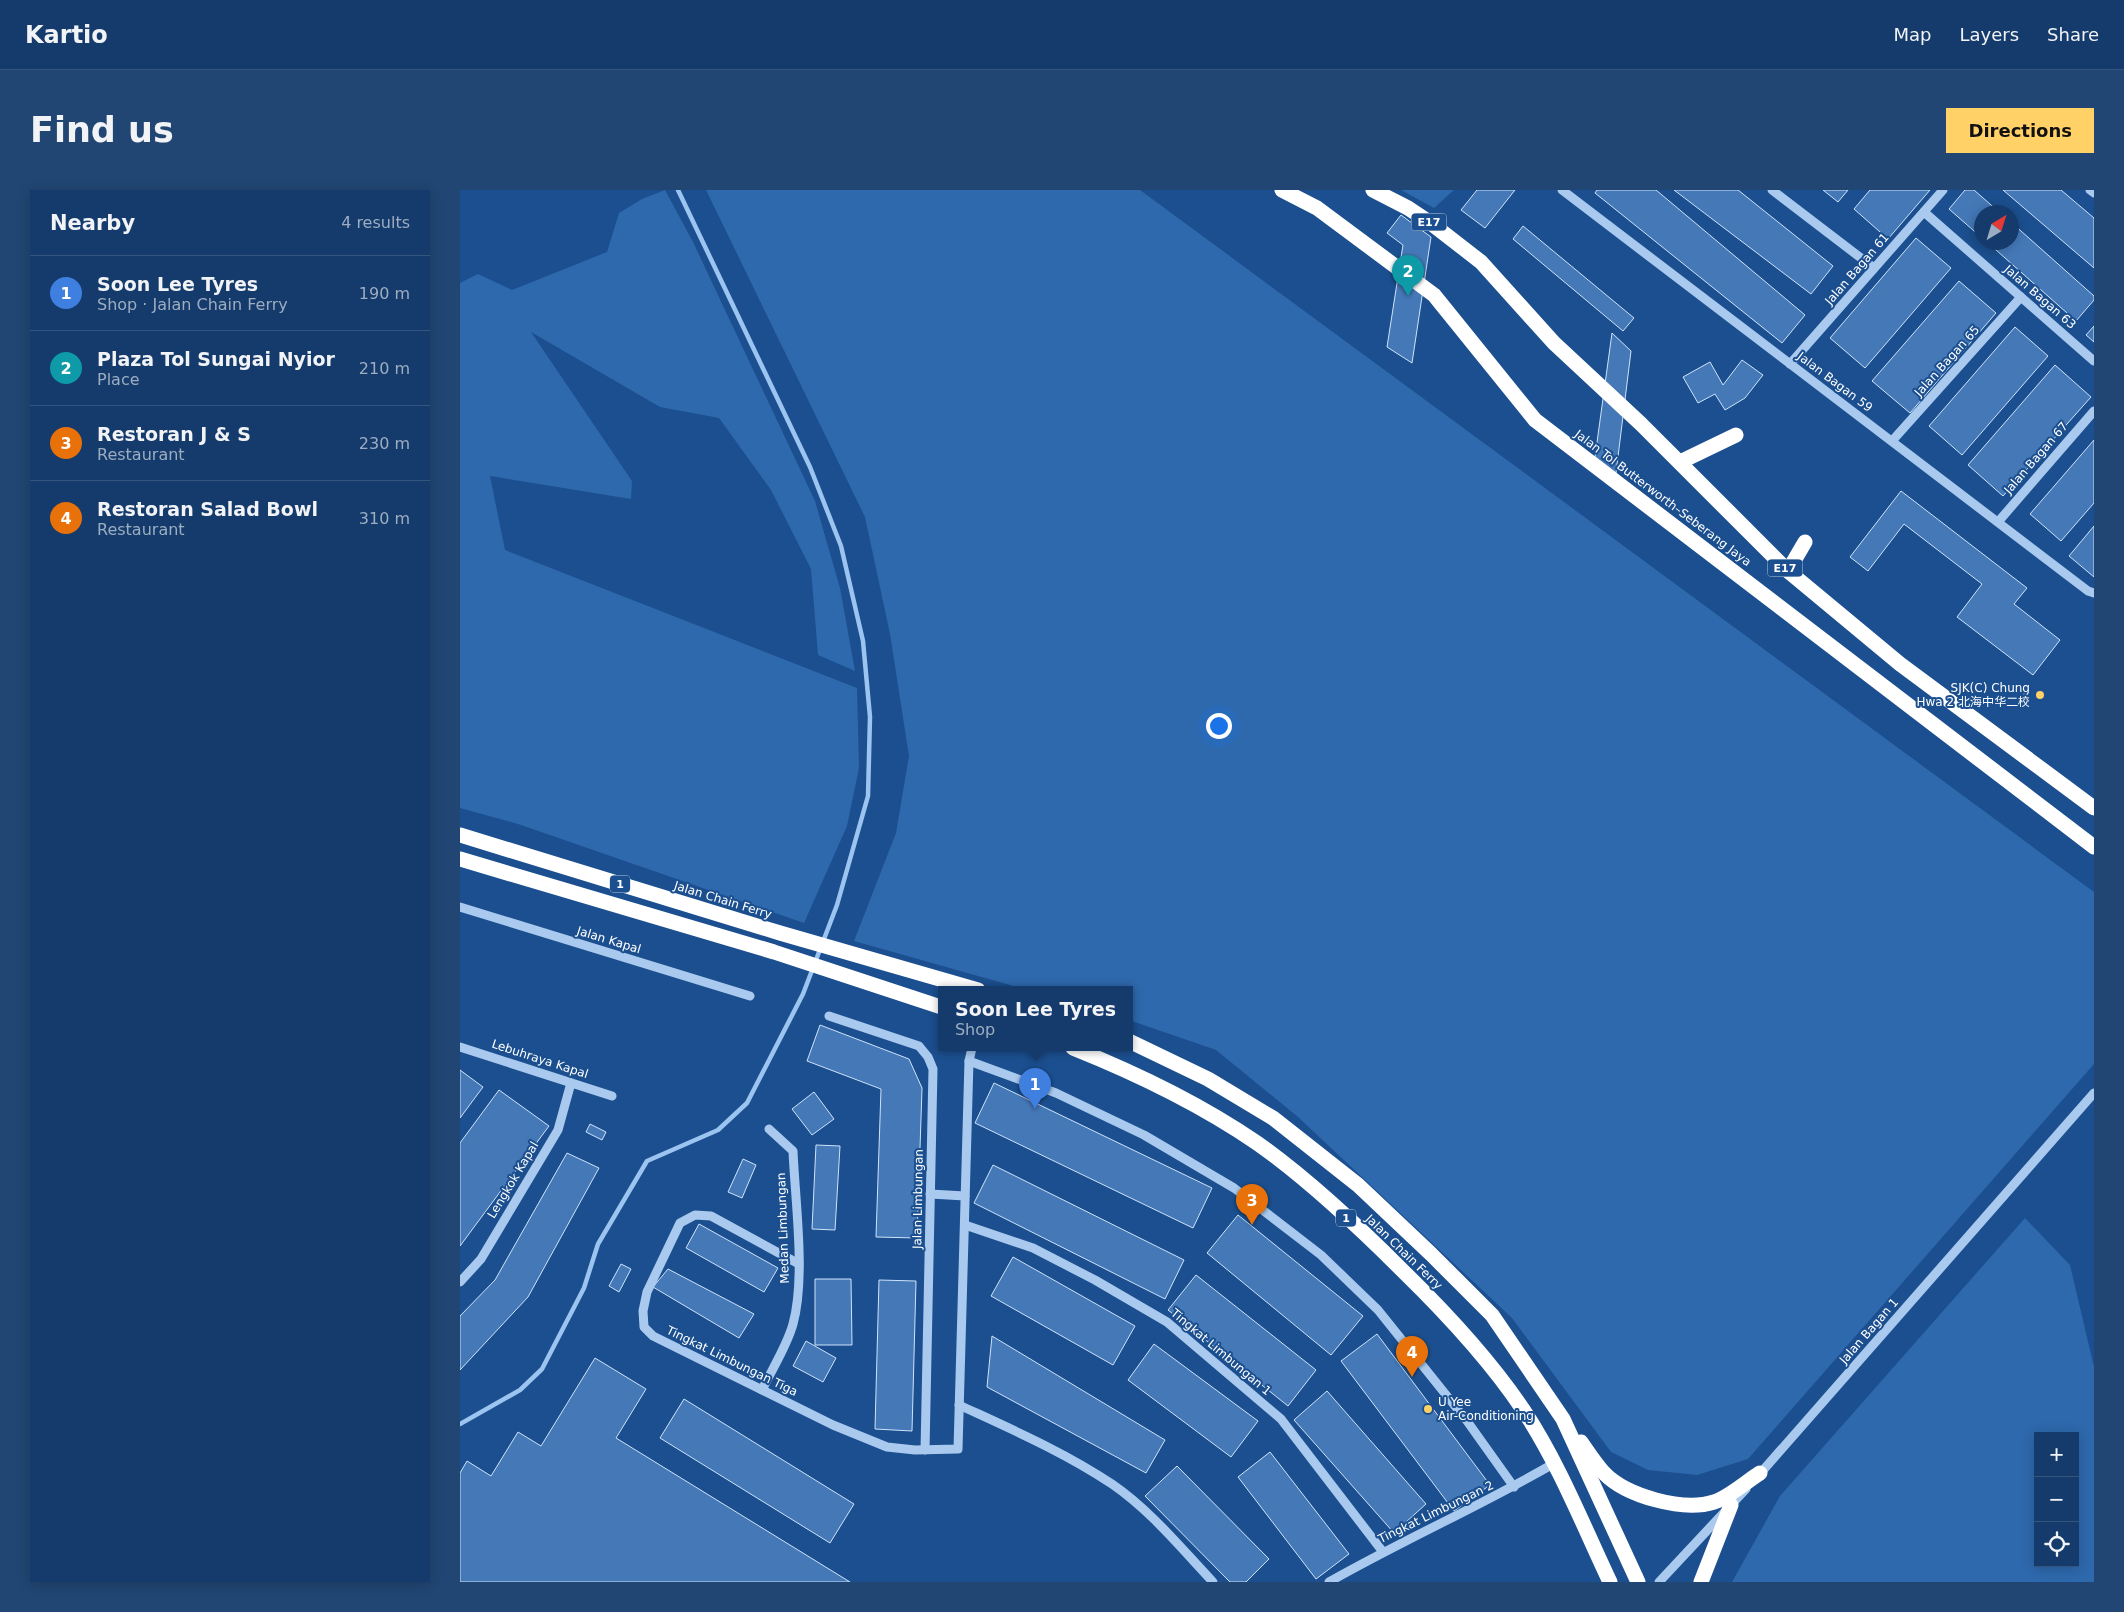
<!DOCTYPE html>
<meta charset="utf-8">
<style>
body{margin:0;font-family:"DejaVu Sans","Noto Sans SC",sans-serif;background:#214673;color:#f1f3f6}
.controls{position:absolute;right:15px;bottom:15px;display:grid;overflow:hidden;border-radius:0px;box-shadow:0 2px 12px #0003}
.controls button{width:45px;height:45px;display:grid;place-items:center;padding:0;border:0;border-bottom:1px solid #33557e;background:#143b6b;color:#f1f3f6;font:25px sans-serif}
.compass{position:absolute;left:1514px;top:15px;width:45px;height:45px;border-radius:50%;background:#143b6b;box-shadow:0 2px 12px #0003;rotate:38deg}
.you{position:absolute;left:758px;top:535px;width:18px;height:18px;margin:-12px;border:4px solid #fff;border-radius:50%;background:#1a73e8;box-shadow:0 0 0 8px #1a73e833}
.badge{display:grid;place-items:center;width:32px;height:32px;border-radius:50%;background:#ffd166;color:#fff;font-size:16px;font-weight:700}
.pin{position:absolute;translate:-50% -41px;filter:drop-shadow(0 1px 2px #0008)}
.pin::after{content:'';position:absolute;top:26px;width:18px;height:15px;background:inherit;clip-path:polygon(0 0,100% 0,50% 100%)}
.popup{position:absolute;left:478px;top:796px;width:195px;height:65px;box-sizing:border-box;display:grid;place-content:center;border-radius:0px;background:#143b6b;filter:drop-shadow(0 1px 4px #0005);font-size:16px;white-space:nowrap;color:#9dadc1}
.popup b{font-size:19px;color:#f1f3f6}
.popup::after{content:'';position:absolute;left:50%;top:100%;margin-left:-10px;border:10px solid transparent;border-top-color:#143b6b}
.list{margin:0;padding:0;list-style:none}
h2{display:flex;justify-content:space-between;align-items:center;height:65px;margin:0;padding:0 20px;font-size:21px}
h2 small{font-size:16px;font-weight:400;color:#9dadc1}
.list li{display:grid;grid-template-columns:32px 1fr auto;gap:15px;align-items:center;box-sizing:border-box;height:75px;padding:0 20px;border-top:1px solid #33557e}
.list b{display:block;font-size:19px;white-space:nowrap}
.list p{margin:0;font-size:16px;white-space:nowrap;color:#9dadc1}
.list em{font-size:16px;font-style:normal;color:#9dadc1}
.icon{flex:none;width:28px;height:28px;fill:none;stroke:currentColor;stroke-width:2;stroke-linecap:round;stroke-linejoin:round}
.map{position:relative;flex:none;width:1634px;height:1392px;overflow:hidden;border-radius:0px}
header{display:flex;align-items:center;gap:30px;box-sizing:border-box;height:70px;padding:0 25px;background:#143b6b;border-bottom:1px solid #33557e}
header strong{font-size:24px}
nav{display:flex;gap:28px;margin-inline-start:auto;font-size:18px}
.intro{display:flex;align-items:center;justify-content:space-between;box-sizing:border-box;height:120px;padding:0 30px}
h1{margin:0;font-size:35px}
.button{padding:12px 22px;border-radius:0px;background:#ffd166;color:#111;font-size:18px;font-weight:700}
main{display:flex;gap:30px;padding:0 30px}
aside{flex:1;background:#143b6b;border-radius:0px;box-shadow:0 2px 12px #0003}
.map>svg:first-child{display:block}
.green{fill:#2e69ad;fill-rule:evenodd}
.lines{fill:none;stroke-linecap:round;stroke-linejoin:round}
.stream{stroke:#9cc4f0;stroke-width:4.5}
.building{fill:#4478b7;stroke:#cfe3fa}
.minor{stroke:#a9c9ee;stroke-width:9}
.highway{stroke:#fff;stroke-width:15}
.poi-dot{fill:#ffd166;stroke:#1b4f8f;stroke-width:2}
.labels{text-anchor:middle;stroke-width:4;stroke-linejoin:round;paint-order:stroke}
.shield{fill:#1b4f8f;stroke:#bbcadd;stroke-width:1}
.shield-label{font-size:11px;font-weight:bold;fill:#fff}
.street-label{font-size:12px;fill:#fff;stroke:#1b4f8f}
.poi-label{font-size:12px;fill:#fff;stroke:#1b4f8f;text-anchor:end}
</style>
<header>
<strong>Kartio</strong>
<nav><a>Map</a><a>Layers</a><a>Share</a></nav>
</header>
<div class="intro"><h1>Find us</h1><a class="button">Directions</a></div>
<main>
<aside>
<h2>Nearby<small>4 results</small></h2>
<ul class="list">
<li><span class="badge" style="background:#3f7fe0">1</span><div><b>Soon Lee Tyres</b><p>Shop · Jalan Chain Ferry</p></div><em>190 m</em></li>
<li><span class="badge" style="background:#0f9aa8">2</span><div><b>Plaza Tol Sungai Nyior</b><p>Place</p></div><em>210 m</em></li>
<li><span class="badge" style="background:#e8710a">3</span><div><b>Restoran J &amp; S</b><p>Restaurant</p></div><em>230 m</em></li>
<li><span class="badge" style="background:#e8710a">4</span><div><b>Restoran Salad Bowl</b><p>Restaurant</p></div><em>310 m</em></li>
</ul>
</aside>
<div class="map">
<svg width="1634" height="1392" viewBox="0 0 1634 1392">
<rect width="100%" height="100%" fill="#1b4f8f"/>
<g class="green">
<path d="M 205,0 L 233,52 L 355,311 L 380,398 L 395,481 L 358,465 L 351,379 L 311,300 L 259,228 L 200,217 L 71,142 L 172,291 L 171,309 L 30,286 L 45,360 L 397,498 L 399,578 L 387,636 L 344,733 L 58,634 L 0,618 L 0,93 L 18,84 L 52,100 L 147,62 L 159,23 L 182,9 Z"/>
<path d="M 246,0 L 680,0 L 1634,702 L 1634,874 L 1288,1269 L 1237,1285 L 1188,1280 L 1151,1262 L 1052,1128 L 838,927 L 756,860 L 669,830 L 669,800 L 568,800 L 394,751 L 436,643 L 449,566 L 430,444 L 405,327 Z"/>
<path d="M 941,0 L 994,0 L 974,18 Z"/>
<path d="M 1565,1028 L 1610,1075 L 1634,1177 L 1634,1392 L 1272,1392 L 1320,1306 ZM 1578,1246 L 1615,1246 L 1615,1373 L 1578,1373 Z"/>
</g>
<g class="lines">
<path class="stream" d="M 0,1234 L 60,1200 L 82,1179 L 124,1098 L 138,1054 L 187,971 L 258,940 L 287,913 L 343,804 L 377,715 L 408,606 L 410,527 L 403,451 L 381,356 L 350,277 L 218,0"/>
</g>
<g class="building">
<path d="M 1017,0 L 1055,0 L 1025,38 L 1001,20 Z"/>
<path d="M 1137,0 L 1196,0 L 1345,125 L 1322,153 L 1135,3 Z"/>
<path d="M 1214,0 L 1278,0 L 1373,76 L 1351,104 Z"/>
<path d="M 1363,0 L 1388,0 L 1378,12 Z"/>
<path d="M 1410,0 L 1470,0 L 1428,49 L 1394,19 Z"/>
<path d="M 1505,0 L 1514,0 L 1539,22 L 1522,22 L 1522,48 L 1489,19 Z"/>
<path d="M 1543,0 L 1601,0 L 1634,28 L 1634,78 Z"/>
<path d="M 941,25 L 971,47 L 952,173 L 927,157 L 943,55 L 927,43 Z"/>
<path d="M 1552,33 L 1634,106 L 1634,110 L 1616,131 L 1527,52 L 1552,52 Z"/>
<path d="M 1063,36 L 1174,128 L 1163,141 L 1053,49 Z"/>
<path d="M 1456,48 L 1491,78 L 1405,178 L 1370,148 Z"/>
<path d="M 1499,91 L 1536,123 L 1450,223 L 1412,191 Z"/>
<path d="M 1634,136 L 1634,152 L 1626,145 Z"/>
<path d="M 1555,137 L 1588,166 L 1502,265 L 1469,236 Z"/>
<path d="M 1152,143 L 1171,161 L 1156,283 L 1135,267 Z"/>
<path d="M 1282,170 L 1303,185 L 1285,208 L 1265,220 L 1255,204 L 1238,213 L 1223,187 L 1250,172 L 1263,195 Z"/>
<path d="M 1595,175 L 1631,207 L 1543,306 L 1508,275 Z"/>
<path d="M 1634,250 L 1634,313 L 1601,351 L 1570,324 Z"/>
<path d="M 1441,301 L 1567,398 L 1554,414 L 1600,450 L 1573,485 L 1497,427 L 1522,394 L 1444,334 L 1408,381 L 1390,367 Z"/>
<path d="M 1634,336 L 1634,387 L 1609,366 Z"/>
<path d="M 360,835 L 449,869 L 462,898 L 457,1048 L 416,1047 L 421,899 L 347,871 Z"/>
<path d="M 0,880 L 23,897 L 0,928 Z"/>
<path d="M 534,893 L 752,998 L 733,1038 L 515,933 Z"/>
<path d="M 39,900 L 89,936 L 0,1056 L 0,953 Z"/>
<path d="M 354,902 L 374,929 L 352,945 L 332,919 Z"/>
<path d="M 130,934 L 146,942 L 142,950 L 126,942 Z"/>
<path d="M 356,955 L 380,956 L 375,1040 L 352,1039 Z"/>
<path d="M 107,963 L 139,978 L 68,1107 L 0,1180 L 0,1126 L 35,1090 Z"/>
<path d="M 283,969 L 296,975 L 282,1008 L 268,1002 Z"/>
<path d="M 533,975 L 724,1070 L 705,1109 L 514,1013 Z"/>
<path d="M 778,1025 L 903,1126 L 871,1165 L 747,1063 Z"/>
<path d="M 239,1034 L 318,1078 L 304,1102 L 226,1058 Z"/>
<path d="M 553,1067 L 675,1136 L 653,1175 L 531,1106 Z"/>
<path d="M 161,1074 L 171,1079 L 159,1102 L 149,1096 Z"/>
<path d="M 208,1079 L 294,1124 L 279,1148 L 193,1097 Z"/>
<path d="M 736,1085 L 856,1180 L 828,1216 L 708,1120 Z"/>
<path d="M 355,1089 L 391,1089 L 392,1155 L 355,1155 Z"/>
<path d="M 419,1090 L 456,1091 L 452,1241 L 415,1239 Z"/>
<path d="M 917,1144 L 1030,1295 L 994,1321 L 881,1171 Z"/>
<path d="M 532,1146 L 705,1250 L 686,1283 L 527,1197 Z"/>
<path d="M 346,1151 L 376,1168 L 363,1192 L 333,1176 Z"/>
<path d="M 694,1154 L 798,1231 L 771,1267 L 668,1190 Z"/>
<path d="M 135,1168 L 186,1199 L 156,1248 L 390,1392 L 0,1392 L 0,1283 L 7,1271 L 31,1286 L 58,1242 L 81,1256 Z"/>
<path d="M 867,1201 L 966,1314 L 934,1343 L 834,1230 Z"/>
<path d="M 224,1209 L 394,1314 L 370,1353 L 200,1248 Z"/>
<path d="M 810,1262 L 889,1364 L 856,1389 L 778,1287 Z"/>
<path d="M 717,1276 L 809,1369 L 786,1392 L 770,1392 L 685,1306 Z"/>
</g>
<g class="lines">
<g class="minor">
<path d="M 1102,0 L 1628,401 L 1634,403"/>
<path d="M 1312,0 L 1414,78"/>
<path d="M 1630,0 L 1634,3"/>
<path d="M 1464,22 L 1634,171"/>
<path d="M 1330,174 L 1483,0"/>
<path d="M 1432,251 L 1561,107"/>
<path d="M 1538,332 L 1634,221"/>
<path d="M 0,717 L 290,806"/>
<path d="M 369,826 L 459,856 L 468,867 L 473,879 L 465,1260"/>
<path d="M 0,857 L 152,906"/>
<path d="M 509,871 L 596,903 L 684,945 L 774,998 L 861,1065 L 918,1120 L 1007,1231 L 1054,1297"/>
<path d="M 470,1004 L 505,1006"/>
<path d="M 505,1035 L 573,1058 L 635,1090 L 707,1132 L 821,1229 L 923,1362"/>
<path d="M 339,1074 L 251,1026 L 235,1025 L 220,1033 L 187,1102 L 183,1121 L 184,1137 L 193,1146 L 373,1235 L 427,1257 L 455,1260 L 498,1259 L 509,871 L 512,858"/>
<path d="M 0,1092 L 21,1069 L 98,940 L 111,893"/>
<path d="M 302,1200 C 312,1179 327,1156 333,1134 C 346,1087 335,1010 333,961 L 309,939"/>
<path d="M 499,1215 C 551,1239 604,1262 652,1294 C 690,1320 721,1358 753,1392"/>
<path d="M 1298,1286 L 1634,903"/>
<path d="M 869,1392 C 943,1350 1020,1316 1093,1274"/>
<path d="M 1199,1392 L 1286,1299"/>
</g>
<g class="highway">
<path d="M 822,0 L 857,18 L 974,105 L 1075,230 L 1634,657"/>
<path d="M 913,0 L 948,18 L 972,34 L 1021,72 L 1094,153 L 1181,234 L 1328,381 L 1440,474 L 1634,618"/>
<path d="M 1220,272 L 1276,245"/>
<path d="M 1328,381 L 1345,352"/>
<path d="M 0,645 L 320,743 L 518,800"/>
<path d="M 0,669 L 314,762 L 481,817"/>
<path d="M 669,851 L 748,889 L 813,928 L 898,995 L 971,1064 L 1032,1125 L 1103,1229 L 1178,1392"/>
<path d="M 613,858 C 678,884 740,914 797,953 C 848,989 900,1038 944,1082 C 988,1125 1030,1170 1064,1221 C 1099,1274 1123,1335 1150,1392"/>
<path d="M 1121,1252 C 1128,1262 1135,1273 1144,1283 C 1166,1306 1223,1322 1254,1312 C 1268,1308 1287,1291 1300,1283"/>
<path d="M 1241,1392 L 1271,1315"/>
</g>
</g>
<g class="poi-dot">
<circle cx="1580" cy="505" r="5"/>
<circle cx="968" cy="1219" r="5"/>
</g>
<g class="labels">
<g class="shield">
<rect x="951.5" y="23.5" width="35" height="17" rx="4"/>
<rect x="1307.5" y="369.5" width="35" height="17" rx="4"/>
<rect x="150" y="685.5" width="20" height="17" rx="4"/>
<rect x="876" y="1019.5" width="20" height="17" rx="4"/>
</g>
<g class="shield-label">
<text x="969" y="36">E17</text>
<text x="1325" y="382">E17</text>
<text x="160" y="698">1</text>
<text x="886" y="1032">1</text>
</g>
<g class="street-label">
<text transform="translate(1397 79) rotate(-49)" y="4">Jalan Bagan 61</text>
<text transform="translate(1580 107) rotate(41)" y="4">Jalan Bagan 63</text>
<text transform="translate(1487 171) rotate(-48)" y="4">Jalan Bagan 65</text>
<text transform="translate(1375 192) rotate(37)" y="4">Jalan Bagan 59</text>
<text transform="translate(1576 268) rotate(-49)" y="4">Jalan Bagan 67</text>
<text transform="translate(1203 308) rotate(37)" y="4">Jalan Tol Butterworth–Seberang Jaya</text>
<text transform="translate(263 710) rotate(17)" y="4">Jalan Chain Ferry</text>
<text transform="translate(149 750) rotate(17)" y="4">Jalan Kapal</text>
<text transform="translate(80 869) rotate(18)" y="4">Lebuhraya Kapal</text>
<text transform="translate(53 990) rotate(-59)" y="4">Lengkok Kapal</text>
<text transform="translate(458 1009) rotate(-89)" y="4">Jalan Limbungan</text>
<text transform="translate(323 1038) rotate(-92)" y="4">Medan Limbungan</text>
<text transform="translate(944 1062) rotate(44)" y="4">Jalan Chain Ferry</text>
<text transform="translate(1409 1141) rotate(-49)" y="4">Jalan Bagan 1</text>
<text transform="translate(761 1162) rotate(40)" y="4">Tingkat Limbungan 1</text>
<text transform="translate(272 1171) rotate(26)" y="4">Tingkat Limbungan Tiga</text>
<text transform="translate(976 1322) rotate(-26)" y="4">Tingkat Limbungan 2</text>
</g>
<g class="poi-label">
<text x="1570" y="502">SJK(C) Chung<tspan x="1570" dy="14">Hwa 2 北海中华二校</tspan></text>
<text x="978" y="1216" text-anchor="start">U Yee<tspan x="978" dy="14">Air-Conditioning</tspan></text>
</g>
</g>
</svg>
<div class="controls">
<button>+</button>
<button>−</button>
<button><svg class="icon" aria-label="locate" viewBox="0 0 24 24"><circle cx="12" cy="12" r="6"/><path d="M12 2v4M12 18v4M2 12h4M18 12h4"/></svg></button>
</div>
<svg class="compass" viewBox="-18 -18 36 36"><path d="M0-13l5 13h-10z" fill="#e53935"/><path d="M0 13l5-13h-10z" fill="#9dadc1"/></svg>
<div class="you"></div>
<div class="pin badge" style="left:575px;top:919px;background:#3f7fe0">1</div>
<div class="popup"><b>Soon Lee Tyres</b>Shop</div>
<div class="pin badge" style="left:948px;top:106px;background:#0f9aa8">2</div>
<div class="pin badge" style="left:792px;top:1035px;background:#e8710a">3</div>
<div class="pin badge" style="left:952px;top:1187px;background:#e8710a">4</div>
</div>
</main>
